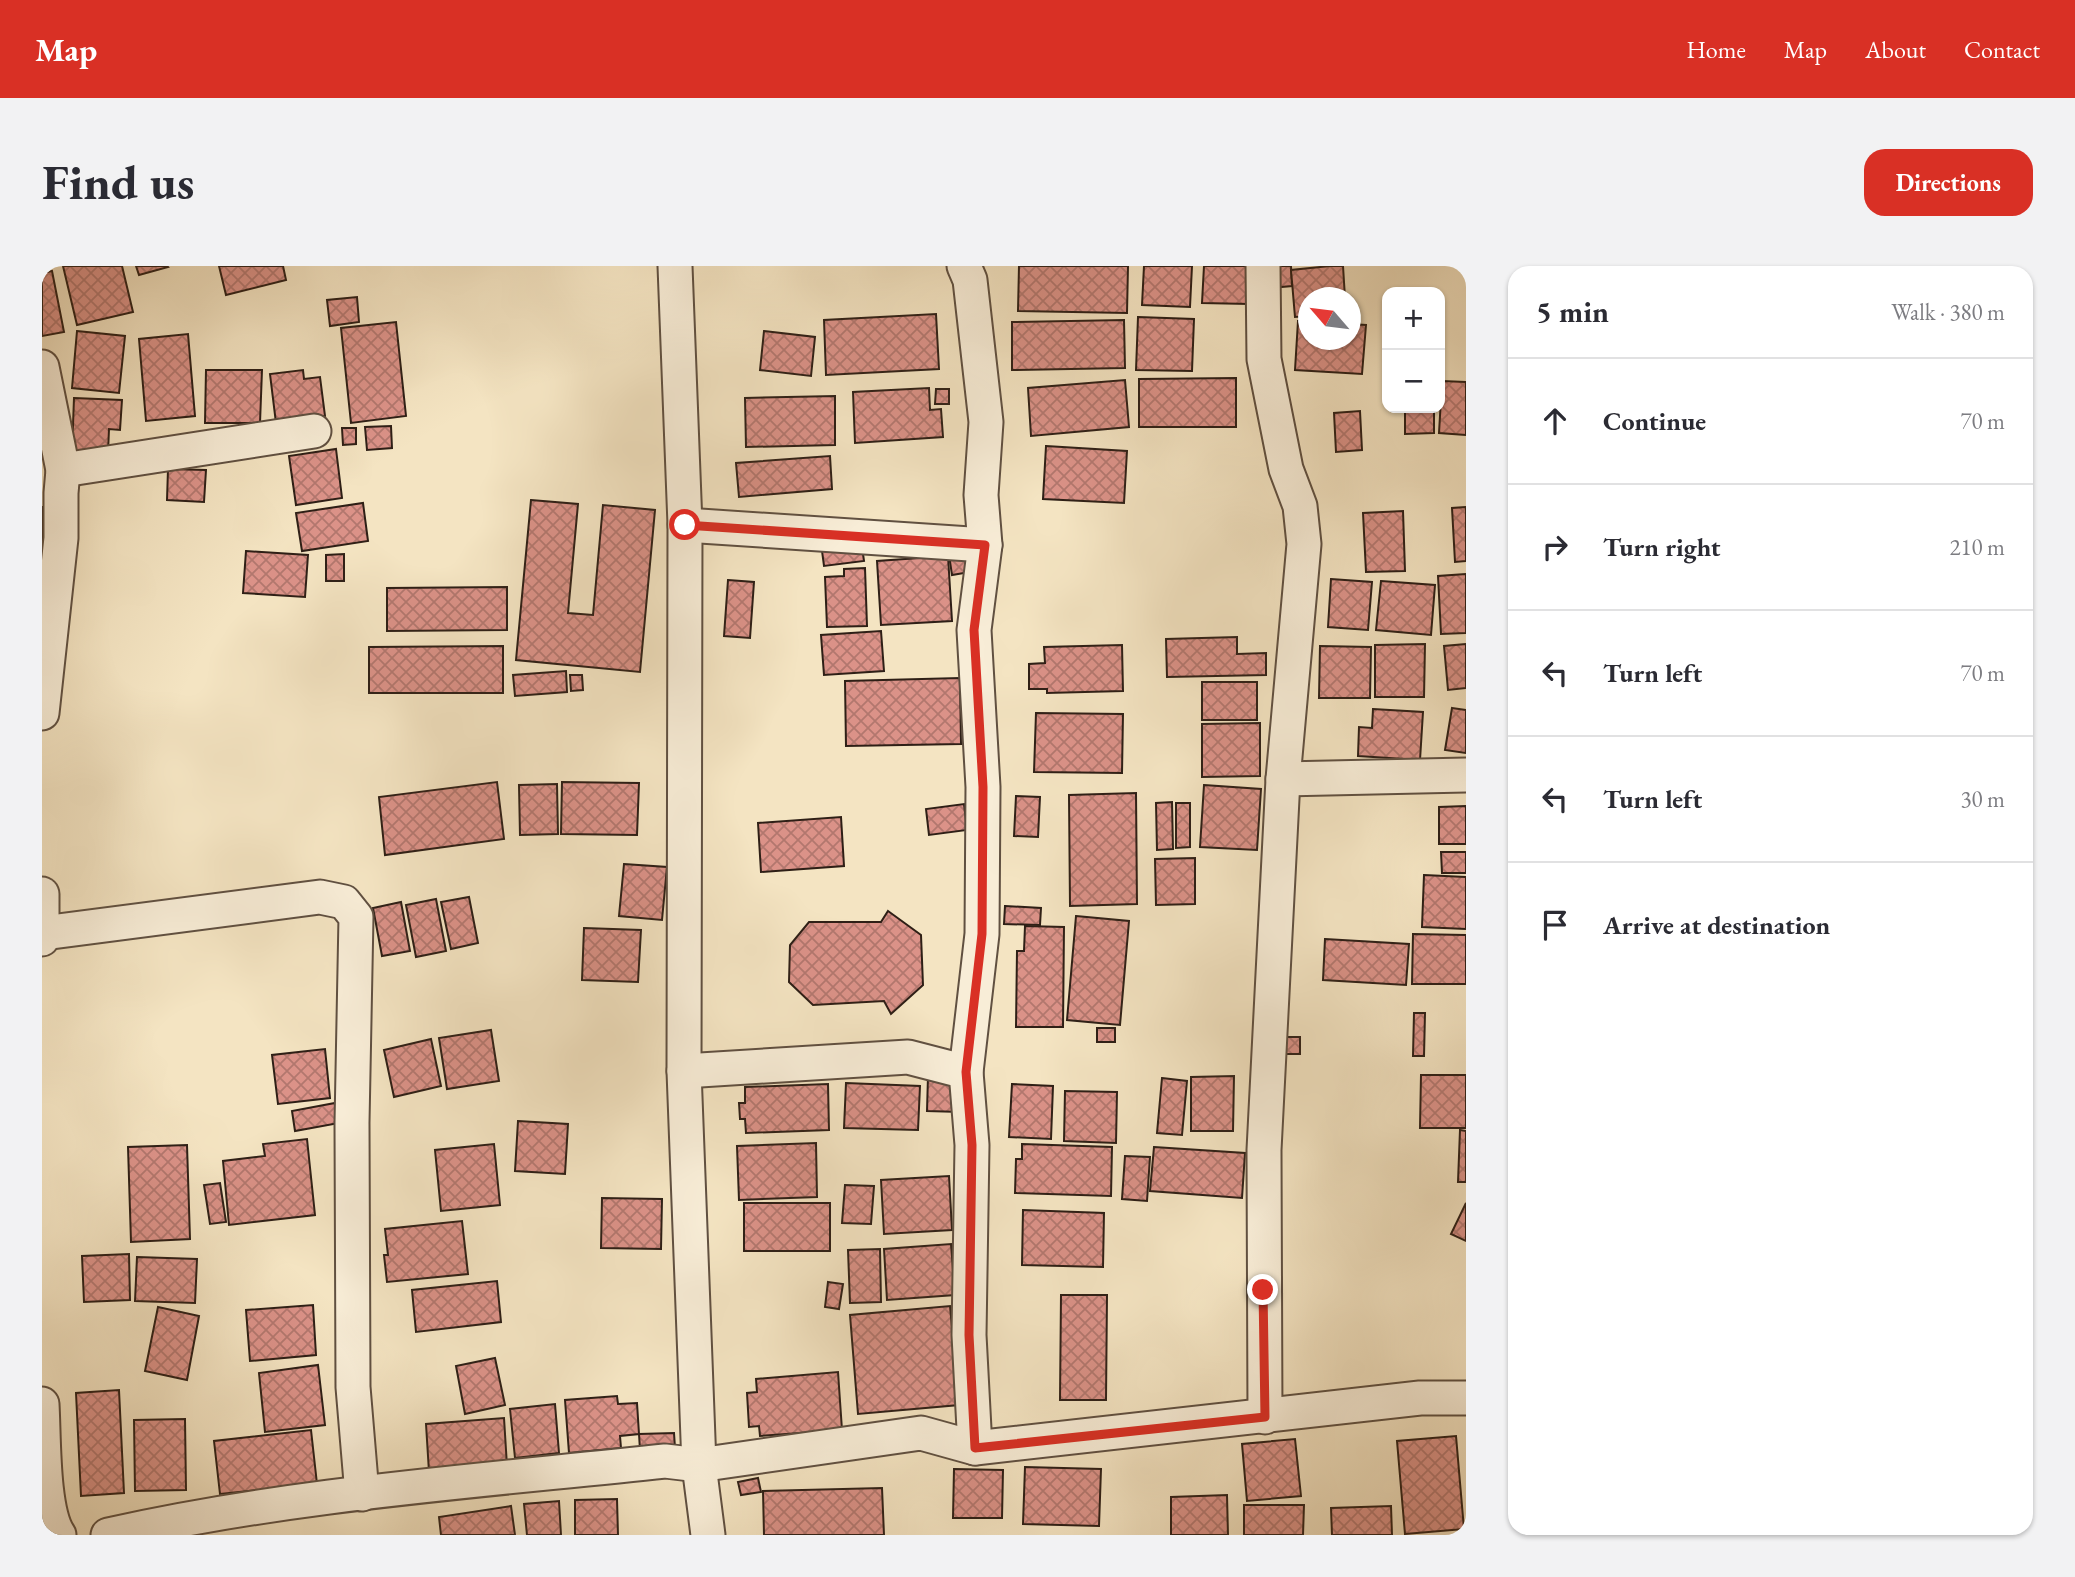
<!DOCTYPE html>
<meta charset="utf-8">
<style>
body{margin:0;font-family:"EB Garamond",serif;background:#f2f2f3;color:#2b2b33}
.controls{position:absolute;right:21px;top:21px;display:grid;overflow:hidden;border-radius:14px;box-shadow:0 2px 5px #0004}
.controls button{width:63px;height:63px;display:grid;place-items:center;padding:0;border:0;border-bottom:2px solid #e1e1e2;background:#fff;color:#2b2b33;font:35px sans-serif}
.compass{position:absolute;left:1256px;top:21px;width:63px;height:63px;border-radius:50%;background:#fff;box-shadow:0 2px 5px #0004;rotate:298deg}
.stop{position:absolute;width:21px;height:21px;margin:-16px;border:5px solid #d93025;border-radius:50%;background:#fff}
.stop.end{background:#d93025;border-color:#fff;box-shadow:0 2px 7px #0008}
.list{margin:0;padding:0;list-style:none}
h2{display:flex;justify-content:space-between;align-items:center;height:91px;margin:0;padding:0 28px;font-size:30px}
h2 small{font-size:23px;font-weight:400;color:#7c7c81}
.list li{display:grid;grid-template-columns:46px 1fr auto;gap:21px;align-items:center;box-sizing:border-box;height:126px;padding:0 28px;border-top:2px solid #e1e1e2}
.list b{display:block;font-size:26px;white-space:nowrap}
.list em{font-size:23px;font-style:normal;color:#7c7c81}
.icon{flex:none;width:38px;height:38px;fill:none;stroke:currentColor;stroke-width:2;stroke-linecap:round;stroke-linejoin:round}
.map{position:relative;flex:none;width:1424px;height:1269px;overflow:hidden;border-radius:21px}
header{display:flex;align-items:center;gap:42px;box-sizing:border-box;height:98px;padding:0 35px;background:#d93025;color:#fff}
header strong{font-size:33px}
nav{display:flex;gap:38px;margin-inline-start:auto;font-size:24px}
.intro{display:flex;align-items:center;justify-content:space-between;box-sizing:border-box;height:168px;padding:0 42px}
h1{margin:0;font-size:49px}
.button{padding:18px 32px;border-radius:21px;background:#d93025;color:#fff;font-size:24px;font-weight:700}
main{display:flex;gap:42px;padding:0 42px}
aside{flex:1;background:#fff;border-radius:21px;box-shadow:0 2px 5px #0004}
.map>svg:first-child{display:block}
.building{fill:url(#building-cross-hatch);stroke:#2e1f16;stroke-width:2}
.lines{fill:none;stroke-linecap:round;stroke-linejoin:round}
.minor-casing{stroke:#605041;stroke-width:37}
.minor{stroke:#f8edd7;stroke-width:33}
.route{stroke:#d93025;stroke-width:9}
</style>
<header>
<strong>Map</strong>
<nav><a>Home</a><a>Map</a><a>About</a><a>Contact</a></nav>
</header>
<div class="intro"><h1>Find us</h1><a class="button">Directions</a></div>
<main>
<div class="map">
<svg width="1424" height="1269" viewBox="0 0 1424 1269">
<defs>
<pattern id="building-cross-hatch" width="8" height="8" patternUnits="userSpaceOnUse" patternTransform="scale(1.75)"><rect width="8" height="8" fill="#db9288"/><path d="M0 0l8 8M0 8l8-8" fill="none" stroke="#b2776e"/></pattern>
</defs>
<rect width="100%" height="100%" fill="#f4e4c2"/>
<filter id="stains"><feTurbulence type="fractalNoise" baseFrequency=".00286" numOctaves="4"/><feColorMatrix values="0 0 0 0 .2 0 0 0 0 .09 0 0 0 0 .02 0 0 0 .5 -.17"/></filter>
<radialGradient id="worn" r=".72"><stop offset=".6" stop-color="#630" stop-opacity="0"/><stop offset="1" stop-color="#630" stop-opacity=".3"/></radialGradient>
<g class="building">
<path d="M 21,0 L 80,0 L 91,46 L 35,59 Z"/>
<path d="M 94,0 L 125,0 L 126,1 L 97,9 Z"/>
<path d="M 177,0 L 241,0 L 244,14 L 184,29 Z"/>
<path d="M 977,0 L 1086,0 L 1085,47 L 976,45 Z"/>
<path d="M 1102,0 L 1150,0 L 1148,41 L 1100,39 Z"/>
<path d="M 1162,0 L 1209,0 L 1207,38 L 1160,37 Z"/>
<path d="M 1227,0 L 1249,0 L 1250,20 L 1228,22 Z"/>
<path d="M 1288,0 L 1301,0 L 1303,32 L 1266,32 L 1266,50 L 1253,51 L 1249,4 Z"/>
<path d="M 10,5 L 22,66 L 0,70 L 0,7 Z"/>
<path d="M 315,31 L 317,56 L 288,60 L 285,34 Z"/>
<path d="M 894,48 L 897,103 L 784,109 L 782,54 Z"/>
<path d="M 1096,51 L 1152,53 L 1150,105 L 1094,104 Z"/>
<path d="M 1082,54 L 1083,102 L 970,104 L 970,56 Z"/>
<path d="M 1256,55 L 1266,55 L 1266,74 L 1308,74 L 1308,58 L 1324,59 L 1320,108 L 1253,104 Z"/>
<path d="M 354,56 L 364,150 L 309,157 L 299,62 Z"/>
<path d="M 35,65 L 83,70 L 77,127 L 30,122 Z"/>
<path d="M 722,65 L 773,71 L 769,110 L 718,104 Z"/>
<path d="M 146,68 L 153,150 L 104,155 L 97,73 Z"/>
<path d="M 164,104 L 220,104 L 218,157 L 163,157 Z"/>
<path d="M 261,104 L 262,113 L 278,111 L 283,150 L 234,157 L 228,108 Z"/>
<path d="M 1194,112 L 1194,161 L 1097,161 L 1097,113 Z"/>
<path d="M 1083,114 L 1087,161 L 989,170 L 986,122 Z"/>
<path d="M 1400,115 L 1424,116 L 1424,169 L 1397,167 Z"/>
<path d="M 887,122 L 888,144 L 899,143 L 901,171 L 813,177 L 811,126 Z"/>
<path d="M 894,123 L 907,123 L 907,138 L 893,138 Z"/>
<path d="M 793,130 L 793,179 L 704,181 L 703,132 Z"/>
<path d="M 32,132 L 80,134 L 78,164 L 67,163 L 66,187 L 30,186 Z"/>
<path d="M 1363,142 L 1392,142 L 1392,167 L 1363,168 Z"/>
<path d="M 1318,145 L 1320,184 L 1294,186 L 1292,147 Z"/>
<path d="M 349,160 L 350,182 L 325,184 L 323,161 Z"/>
<path d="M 300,162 L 314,162 L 314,178 L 301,179 Z"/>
<path d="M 1004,180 L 1085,185 L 1082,237 L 1001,233 Z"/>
<path d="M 294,183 L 300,232 L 254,239 L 247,190 Z"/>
<path d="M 788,190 L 790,223 L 697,231 L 694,197 Z"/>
<path d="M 126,203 L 164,204 L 162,236 L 125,234 Z"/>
<path d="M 489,234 L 536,238 L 526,347 L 551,349 L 561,239 L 613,244 L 598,406 L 474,394 Z"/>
<path d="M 321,237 L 326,275 L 260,285 L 254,247 Z"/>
<path d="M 0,241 L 5,241 L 4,291 L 0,291 Z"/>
<path d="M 1424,241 L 1424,295 L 1413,296 L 1410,242 Z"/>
<path d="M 1361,245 L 1363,305 L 1324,306 L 1321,247 Z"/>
<path d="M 820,281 L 822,295 L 782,300 L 780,285 Z"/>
<path d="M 204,285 L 266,289 L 263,331 L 201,327 Z"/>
<path d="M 925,287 L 928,306 L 910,309 L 907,289 Z"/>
<path d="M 302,288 L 302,315 L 284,315 L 284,289 Z"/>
<path d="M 906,290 L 910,355 L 839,359 L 835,295 Z"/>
<path d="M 823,302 L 825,360 L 785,361 L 783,311 L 802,310 L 802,303 Z"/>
<path d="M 1424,308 L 1424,367 L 1399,368 L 1396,310 Z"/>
<path d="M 1289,313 L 1330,316 L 1326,364 L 1286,361 Z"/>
<path d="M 686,314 L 712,316 L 708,372 L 682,370 Z"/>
<path d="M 1339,315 L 1393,319 L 1389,369 L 1334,364 Z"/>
<path d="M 465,321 L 465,364 L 345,365 L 345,322 Z"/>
<path d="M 839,365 L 842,405 L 782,409 L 779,369 Z"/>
<path d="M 1195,371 L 1195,388 L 1224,387 L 1224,409 L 1125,411 L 1124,373 Z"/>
<path d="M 1383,378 L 1382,431 L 1333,431 L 1333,379 Z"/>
<path d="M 1424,378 L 1424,422 L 1406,424 L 1402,380 Z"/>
<path d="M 1080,379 L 1081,425 L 1005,427 L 1005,423 L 987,423 L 987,398 L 1003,397 L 1002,381 Z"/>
<path d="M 461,380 L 461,427 L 327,427 L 327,381 Z"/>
<path d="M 1278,380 L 1329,381 L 1328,432 L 1277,432 Z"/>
<path d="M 524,405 L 525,426 L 473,430 L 471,409 Z"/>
<path d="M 528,409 L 540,409 L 541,424 L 529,425 Z"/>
<path d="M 918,412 L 919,478 L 804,480 L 803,415 Z"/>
<rect x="1160" y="416" width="55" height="38"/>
<path d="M 1410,442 L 1424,444 L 1424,487 L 1403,484 Z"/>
<path d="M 1331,443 L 1381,446 L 1378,494 L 1316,490 L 1317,461 L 1330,462 Z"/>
<path d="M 994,447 L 1081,448 L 1080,507 L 992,506 Z"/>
<path d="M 1218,457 L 1218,510 L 1160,511 L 1160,458 Z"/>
<path d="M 455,516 L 462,573 L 343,589 L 337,531 Z"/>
<path d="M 520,516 L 597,517 L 595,569 L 519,568 Z"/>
<path d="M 515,518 L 516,568 L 478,569 L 477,519 Z"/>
<path d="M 1162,519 L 1219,523 L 1215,584 L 1158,581 Z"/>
<path d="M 1094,527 L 1095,638 L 1028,640 L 1027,529 Z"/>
<path d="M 974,530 L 998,531 L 996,571 L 972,570 Z"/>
<path d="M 1130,536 L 1131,583 L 1115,584 L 1114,537 Z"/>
<path d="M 1134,537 L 1148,537 L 1148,581 L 1134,582 Z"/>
<path d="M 922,538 L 925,564 L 887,569 L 884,543 Z"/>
<path d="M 1424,540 L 1424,578 L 1397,578 L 1397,541 Z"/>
<path d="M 799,551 L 802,600 L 719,606 L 716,557 Z"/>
<path d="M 1399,586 L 1424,586 L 1424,607 L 1400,607 Z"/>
<path d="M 1153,592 L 1153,638 L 1114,639 L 1113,593 Z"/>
<path d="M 582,598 L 625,601 L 620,654 L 577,650 Z"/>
<path d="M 1382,609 L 1424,611 L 1424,663 L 1380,661 Z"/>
<path d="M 427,631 L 436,677 L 409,683 L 399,636 Z"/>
<path d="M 394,633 L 404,685 L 374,691 L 364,639 Z"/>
<path d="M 359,636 L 368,685 L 340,690 L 331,642 Z"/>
<path d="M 963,640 L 999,642 L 998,659 L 962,658 Z"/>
<path d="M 846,645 L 879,669 L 881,719 L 849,748 L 842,735 L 771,739 L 747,716 L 748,679 L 767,656 L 839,656 Z"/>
<path d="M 1034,650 L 1087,655 L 1078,759 L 1025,754 Z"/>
<path d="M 983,660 L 1022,661 L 1021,761 L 974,761 L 975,685 L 982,685 Z"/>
<path d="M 542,662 L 599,664 L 596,716 L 540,714 Z"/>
<path d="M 1371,668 L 1424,669 L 1424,718 L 1370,718 Z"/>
<path d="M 1283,673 L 1367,678 L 1364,719 L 1281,714 Z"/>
<path d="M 1372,747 L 1383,747 L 1382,790 L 1371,790 Z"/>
<rect x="1055" y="762" width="18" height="14"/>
<path d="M 449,764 L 457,815 L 405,823 L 397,772 Z"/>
<rect x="1242" y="771" width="16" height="17"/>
<path d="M 389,773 L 399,820 L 352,831 L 342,784 Z"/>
<path d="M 283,783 L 288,832 L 236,838 L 230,789 Z"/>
<path d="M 1379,809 L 1424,809 L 1424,862 L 1378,862 Z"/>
<path d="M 886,810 L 920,811 L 919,846 L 885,845 Z"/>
<path d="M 1192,810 L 1191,865 L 1149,865 L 1149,811 Z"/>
<path d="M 1120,812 L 1145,815 L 1140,869 L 1115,867 Z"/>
<path d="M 804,817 L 878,820 L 876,864 L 802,862 Z"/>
<path d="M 786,818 L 787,864 L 704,867 L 703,853 L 698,853 L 697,837 L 703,837 L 703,821 Z"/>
<path d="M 970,818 L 1011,820 L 1009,873 L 967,871 Z"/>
<path d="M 1023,825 L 1075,826 L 1074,877 L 1022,875 Z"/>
<path d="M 293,837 L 297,857 L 253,865 L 250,845 Z"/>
<path d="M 476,855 L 526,858 L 523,908 L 473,905 Z"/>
<path d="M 1418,864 L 1424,865 L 1424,916 L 1416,916 Z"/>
<path d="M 265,873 L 273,949 L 187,959 L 181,895 L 223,890 L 221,878 Z"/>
<path d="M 774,877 L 775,931 L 697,934 L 695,880 Z"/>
<path d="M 452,878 L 458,939 L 399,945 L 393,884 Z"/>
<path d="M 980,878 L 1070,881 L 1069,930 L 973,927 L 974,893 L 980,893 Z"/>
<path d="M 145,879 L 148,973 L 89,976 L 86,881 Z"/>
<path d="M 1112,881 L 1203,887 L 1200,932 L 1108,925 Z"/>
<path d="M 1083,890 L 1108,891 L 1105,935 L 1080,933 Z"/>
<path d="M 907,910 L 910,964 L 842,968 L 839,914 Z"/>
<path d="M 178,917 L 184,956 L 168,958 L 162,919 Z"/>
<path d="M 803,919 L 832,920 L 829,958 L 800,957 Z"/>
<path d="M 560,932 L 620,933 L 619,983 L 559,982 Z"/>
<rect x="702" y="937" width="86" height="48"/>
<path d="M 1424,937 L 1424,975 L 1409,968 Z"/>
<path d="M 981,944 L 1062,947 L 1061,1001 L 980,999 Z"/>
<path d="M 420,955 L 426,1008 L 345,1016 L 342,989 L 346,989 L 343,963 Z"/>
<path d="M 909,978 L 913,1029 L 845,1034 L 842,983 Z"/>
<path d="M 838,983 L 839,1036 L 808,1037 L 806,984 Z"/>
<path d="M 87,988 L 88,1034 L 42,1036 L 40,990 Z"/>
<path d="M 95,991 L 155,993 L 153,1037 L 93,1035 Z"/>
<path d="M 455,1015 L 459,1056 L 374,1066 L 370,1024 Z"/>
<path d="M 786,1016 L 801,1018 L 797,1043 L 783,1041 Z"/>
<path d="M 1019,1029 L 1065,1029 L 1064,1134 L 1018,1134 Z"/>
<path d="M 271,1039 L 274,1089 L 208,1095 L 204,1044 Z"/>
<path d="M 908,1040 L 917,1139 L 816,1148 L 808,1049 Z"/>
<path d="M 116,1041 L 157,1050 L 145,1114 L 103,1105 Z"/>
<path d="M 453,1092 L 463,1139 L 423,1148 L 414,1100 Z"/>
<path d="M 276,1099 L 283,1159 L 223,1166 L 217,1107 Z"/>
<path d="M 796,1106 L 800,1164 L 718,1170 L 717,1160 L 707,1161 L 705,1127 L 715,1126 L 714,1113 Z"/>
<path d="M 77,1124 L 82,1227 L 39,1230 L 34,1127 Z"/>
<path d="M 575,1130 L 576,1138 L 595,1137 L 597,1168 L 578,1170 L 579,1182 L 527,1187 L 523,1134 Z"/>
<path d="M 513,1138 L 517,1187 L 473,1192 L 468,1143 Z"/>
<path d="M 462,1152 L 465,1200 L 387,1206 L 384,1158 Z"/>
<path d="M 143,1153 L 144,1224 L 93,1225 L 92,1154 Z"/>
<path d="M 269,1164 L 275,1218 L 178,1228 L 172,1175 Z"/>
<path d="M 632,1167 L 633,1182 L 598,1184 L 597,1168 Z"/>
<path d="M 1414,1170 L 1422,1263 L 1363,1268 L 1355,1175 Z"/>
<path d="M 1253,1173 L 1259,1230 L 1205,1235 L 1200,1178 Z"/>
<path d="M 983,1201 L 1059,1203 L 1057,1260 L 981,1258 Z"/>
<path d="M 912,1203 L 961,1204 L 960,1252 L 911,1252 Z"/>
<path d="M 716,1212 L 719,1226 L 699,1229 L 696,1216 Z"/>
<path d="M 840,1222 L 842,1269 L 722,1269 L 721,1225 Z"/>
<path d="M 1185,1229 L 1186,1269 L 1129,1269 L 1129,1231 Z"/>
<path d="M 575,1233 L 576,1269 L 533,1269 L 533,1234 Z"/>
<path d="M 517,1235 L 519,1269 L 485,1269 L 482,1238 Z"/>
<path d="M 1202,1239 L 1262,1239 L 1261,1269 L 1202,1269 Z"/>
<path d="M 469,1240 L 473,1269 L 399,1269 L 397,1251 Z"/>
<path d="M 1349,1240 L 1350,1269 L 1290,1269 L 1289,1242 Z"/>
</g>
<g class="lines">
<g class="minor-casing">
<g id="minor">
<path d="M 633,0 L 643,259 L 642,805 L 657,1199 L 666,1269"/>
<path d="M 922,0 L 928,14 L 944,156 L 939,229 L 943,279 L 932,364 L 941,521 L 940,668 L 924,806 L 930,879 L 927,1069 L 933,1182"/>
<path d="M 1221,0 L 1222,93 L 1244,203 L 1258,240 L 1262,278 L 1241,513 L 1222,884 L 1223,1151"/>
<path d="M 0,101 L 21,204 L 19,227 L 19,272 L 0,447"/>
<path d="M 21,204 L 272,165"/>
<path d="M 643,259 L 943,279"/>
<path d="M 1241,513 L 1424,509"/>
<path d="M 0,628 L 0,673"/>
<path d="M 2,667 L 278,631 L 302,636 L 314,651 L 310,857 L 311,1121 L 320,1228"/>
<path d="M 642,805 L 866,791 L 924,806"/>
<path d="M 0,1138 C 2,1171 0,1244 17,1269"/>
<path d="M 66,1269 C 248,1228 437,1215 623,1195 L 657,1199 L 879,1167 L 933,1182 L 1378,1132 L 1424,1132"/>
</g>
</g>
<use href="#minor" class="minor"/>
</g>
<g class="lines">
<path class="route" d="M 643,259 L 943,279 L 932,364 L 941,521 L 940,668 L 924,806 L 930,879 L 927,1069 L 933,1182 L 1223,1151 L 1221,1024"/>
</g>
<rect width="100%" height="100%" filter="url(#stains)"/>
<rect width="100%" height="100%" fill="url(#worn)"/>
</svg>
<div class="controls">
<button>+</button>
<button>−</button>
</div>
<svg class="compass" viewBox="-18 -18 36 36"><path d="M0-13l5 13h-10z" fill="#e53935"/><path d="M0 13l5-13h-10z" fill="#7c7c81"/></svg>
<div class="stop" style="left:643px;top:259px"></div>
<div class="stop end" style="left:1221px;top:1024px"></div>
</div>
<aside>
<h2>5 min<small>Walk · 380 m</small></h2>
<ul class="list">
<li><svg class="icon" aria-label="ahead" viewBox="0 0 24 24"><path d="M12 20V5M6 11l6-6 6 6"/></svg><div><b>Continue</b></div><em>70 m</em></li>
<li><svg class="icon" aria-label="right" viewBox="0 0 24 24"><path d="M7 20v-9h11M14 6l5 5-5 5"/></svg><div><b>Turn right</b></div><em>210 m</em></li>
<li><svg class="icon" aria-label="left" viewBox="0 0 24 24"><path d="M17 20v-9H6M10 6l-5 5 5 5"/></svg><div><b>Turn left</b></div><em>70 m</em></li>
<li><svg class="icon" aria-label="left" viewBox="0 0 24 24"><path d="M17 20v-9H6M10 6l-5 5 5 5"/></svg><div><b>Turn left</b></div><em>30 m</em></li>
<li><svg class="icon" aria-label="arrive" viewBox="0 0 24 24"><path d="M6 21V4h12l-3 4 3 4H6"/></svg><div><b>Arrive at destination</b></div></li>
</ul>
</aside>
</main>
